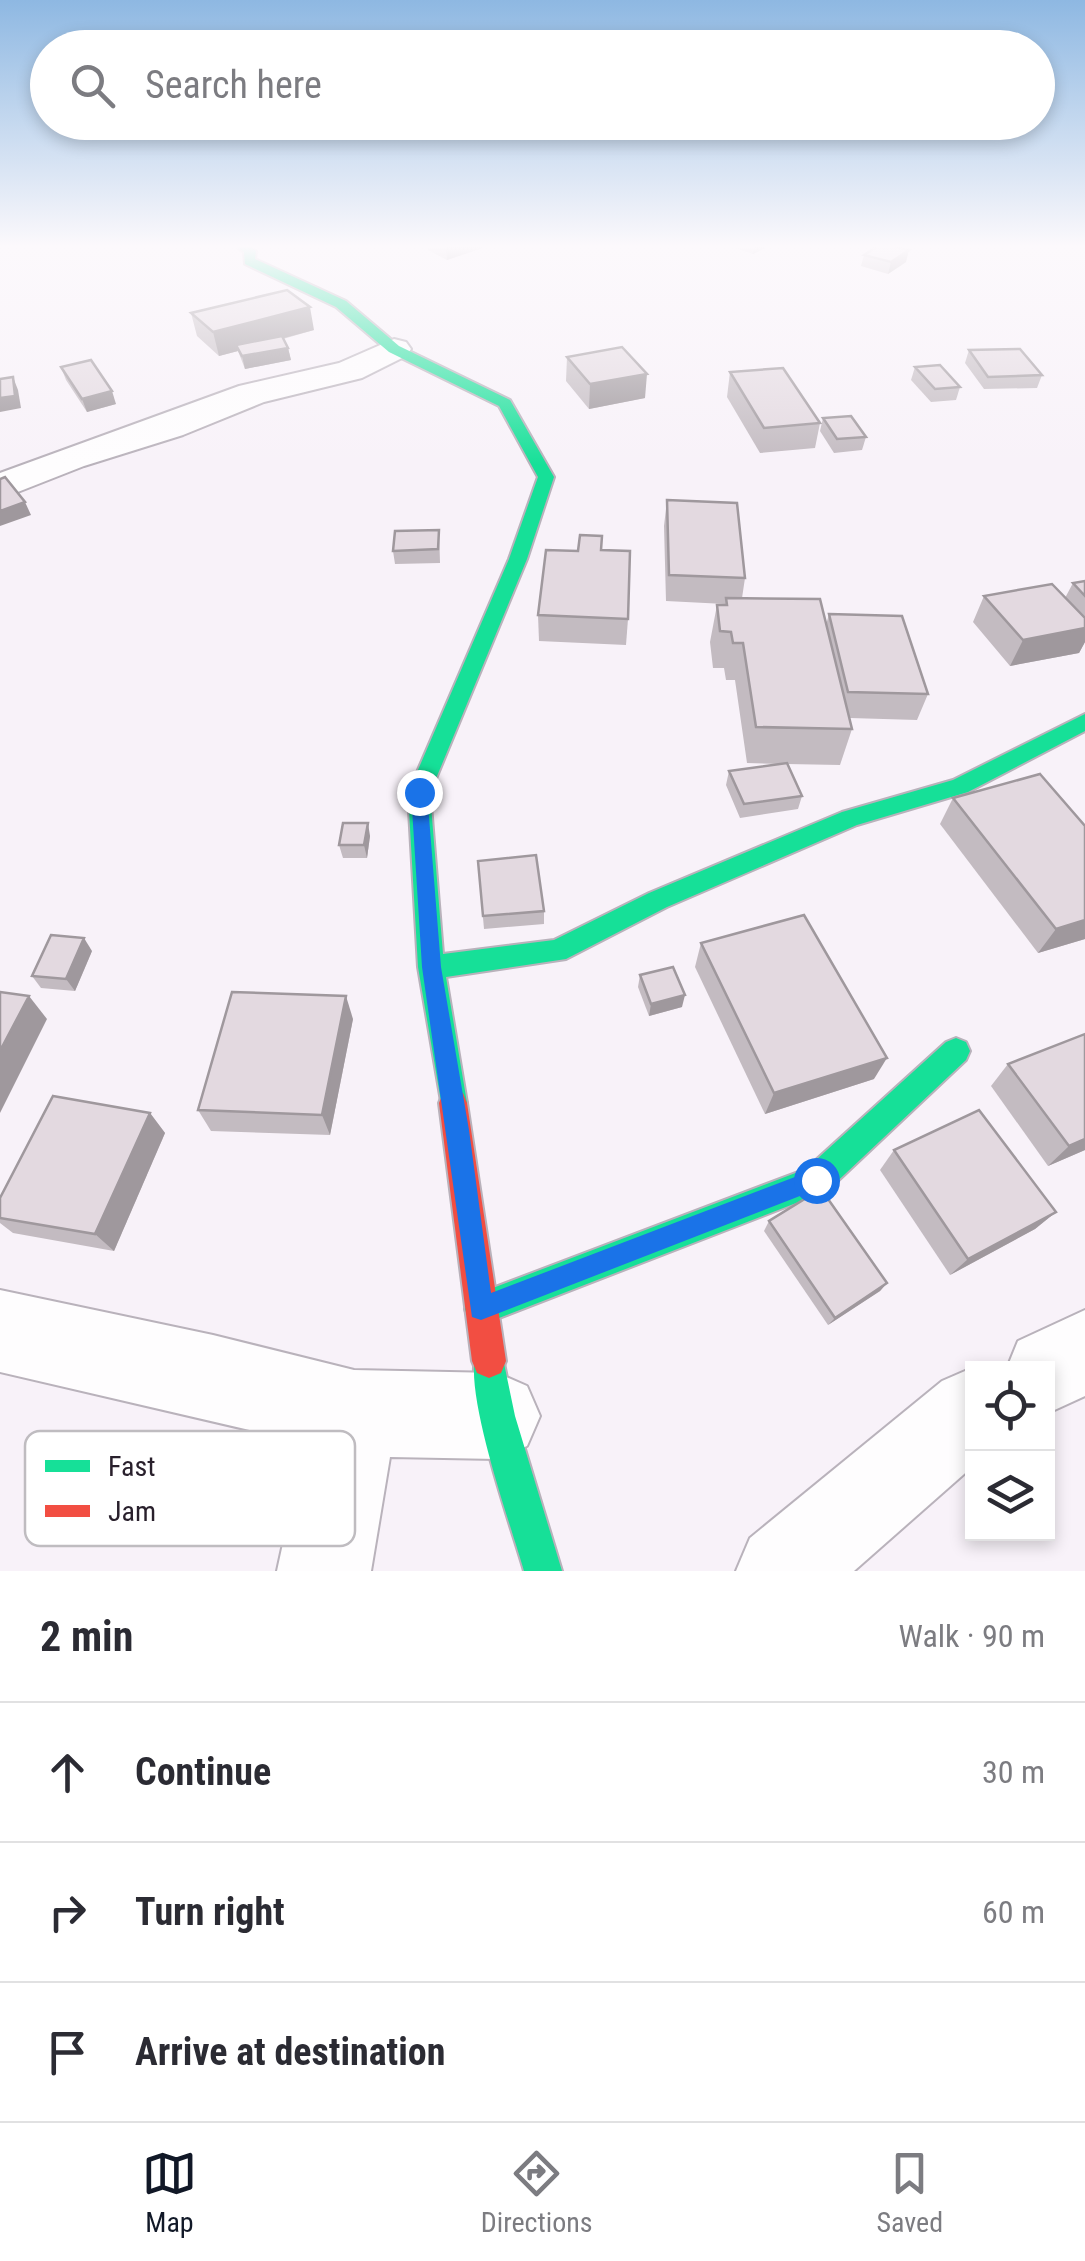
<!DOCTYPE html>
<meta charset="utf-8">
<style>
body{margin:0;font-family:"Roboto Condensed",sans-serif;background:#f7f7f7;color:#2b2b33}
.controls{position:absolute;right:30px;bottom:30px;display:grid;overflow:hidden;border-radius:0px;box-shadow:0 5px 15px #0003}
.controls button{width:90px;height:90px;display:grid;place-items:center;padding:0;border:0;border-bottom:2px solid #e1e1e2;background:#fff;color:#2b2b33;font:50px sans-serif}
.stop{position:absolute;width:30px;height:30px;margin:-22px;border:8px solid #1a73e8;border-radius:50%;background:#fff}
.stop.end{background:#1a73e8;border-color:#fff;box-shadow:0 2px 10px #0008}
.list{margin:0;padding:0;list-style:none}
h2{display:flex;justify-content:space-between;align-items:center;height:130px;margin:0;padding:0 40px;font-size:42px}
h2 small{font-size:32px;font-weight:400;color:#7c7c81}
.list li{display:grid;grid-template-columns:65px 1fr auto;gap:30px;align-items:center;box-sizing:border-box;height:140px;padding:0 40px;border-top:2px solid #e1e1e2}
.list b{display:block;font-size:38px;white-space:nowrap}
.list em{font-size:32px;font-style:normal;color:#7c7c81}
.icon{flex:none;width:55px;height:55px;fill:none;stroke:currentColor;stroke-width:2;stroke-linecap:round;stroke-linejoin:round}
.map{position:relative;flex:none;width:1085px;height:1571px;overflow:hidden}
.search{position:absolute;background:#fff;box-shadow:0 5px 15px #0003;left:30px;right:30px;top:30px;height:110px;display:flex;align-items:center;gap:25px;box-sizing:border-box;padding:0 35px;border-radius:55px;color:#7c7c81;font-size:38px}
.sheet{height:550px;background:#fff}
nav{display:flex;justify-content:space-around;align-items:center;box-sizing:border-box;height:140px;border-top:2px solid #e1e1e2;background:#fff;font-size:28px;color:#7c7c81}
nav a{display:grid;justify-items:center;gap:5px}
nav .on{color:#111827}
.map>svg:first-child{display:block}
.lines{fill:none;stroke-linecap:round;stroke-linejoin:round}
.street-casing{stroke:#b9b2bb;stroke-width:4}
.fast-casing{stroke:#b9b2bb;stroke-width:4}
.jam-casing{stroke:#b9b2bb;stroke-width:4}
.street{fill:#fefdfe;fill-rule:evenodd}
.fast{fill:#16e098;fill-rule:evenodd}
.jam{fill:#f24e42;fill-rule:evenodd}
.wall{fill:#c3bbc1}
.shaded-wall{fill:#9f989d}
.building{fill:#e3d9e0;stroke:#9f989d;stroke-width:2.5}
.route{fill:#1a73e8}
.key{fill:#fff;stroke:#bfbcc0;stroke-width:2.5}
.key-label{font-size:28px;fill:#29202c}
</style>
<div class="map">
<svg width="1085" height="1571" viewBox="0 0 1085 1571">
<rect width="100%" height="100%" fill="#f8f2f9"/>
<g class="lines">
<g class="street-casing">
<g id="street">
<path d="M 394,339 L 406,342 L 411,349 L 406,356 L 362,378 L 264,402 L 183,435 L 84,466 L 0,499 L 0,473 L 239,386 L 339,363 Z"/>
<path d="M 0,1290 L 213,1335 L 354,1370 L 497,1373 L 527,1386 L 540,1416 L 527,1446 L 497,1459 L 390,1457 L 371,1571 L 277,1571 L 305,1443 L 0,1372 Z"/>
<path d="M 1085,1310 L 1085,1396 L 1048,1413 L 1048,1368 L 1007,1368 L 1018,1341 Z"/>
<path d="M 972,1368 L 972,1467 L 854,1571 L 736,1571 L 750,1538 L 942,1381 Z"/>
</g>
</g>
<g class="fast-casing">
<g id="fast">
<path d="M 234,245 L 248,245 L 256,251 L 255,259 L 346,301 L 399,346 L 510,400 L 554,477 L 527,559 L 430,793 L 443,954 L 554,940 L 649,893 L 842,812 L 953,780 L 1085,714 L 1085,731 L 968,792 L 857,825 L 667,907 L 566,959 L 446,977 L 467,1103 L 463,1113 L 453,1117 L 443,1113 L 418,967 L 408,793 L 509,559 L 538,477 L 499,406 L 389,352 L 336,307 L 245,264 L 244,252 Z"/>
<path d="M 956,1038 L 966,1042 L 970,1051 L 966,1060 L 827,1191 L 481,1325 L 469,1321 L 465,1309 L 469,1297 L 806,1169 L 946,1042 Z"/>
<path d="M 489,1344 L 501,1349 L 515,1416 L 562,1571 L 524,1571 C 511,1525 461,1388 477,1349 Z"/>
</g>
</g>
<g class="jam-casing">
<path id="jam" d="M 453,1089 L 463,1093 L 467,1103 L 506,1361 L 501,1373 L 489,1378 L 477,1373 L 472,1361 L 439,1103 L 443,1093 Z"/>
</g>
<use href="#street" class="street"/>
<use href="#fast" class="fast"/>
<use href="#jam" class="jam"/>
</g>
<g class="wall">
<path d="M 428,245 L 491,245 L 447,260 L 428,250 Z"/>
<path d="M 726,245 L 765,245 L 765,248 L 753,254 Z"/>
<path d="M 864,255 L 906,262 L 888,274 L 861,266 Z"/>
<path d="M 191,313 L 314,330 L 283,339 L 288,348 L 291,360 L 245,369 L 238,351 L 219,356 L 197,336 Z"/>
<path d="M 969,350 L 1042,375 L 1037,388 L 984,389 L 965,363 Z"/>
<path d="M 567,357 L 645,398 L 589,409 L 566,381 Z"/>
<path d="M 61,367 L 116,404 L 87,412 L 66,380 Z"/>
<path d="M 915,367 L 960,387 L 956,400 L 931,402 L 911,380 Z"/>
<path d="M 730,372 L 820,423 L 815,448 L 760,453 L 727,397 Z"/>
<path d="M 823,418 L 866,437 L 862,450 L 834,453 L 820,431 Z"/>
<path d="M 667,500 L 745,578 L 742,598 L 826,625 L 829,614 L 928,694 L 917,720 L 850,718 L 852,729 L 840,765 L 787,764 L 802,796 L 798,809 L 740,818 L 726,785 L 729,771 L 781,764 L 747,763 L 735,680 L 726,680 L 724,668 L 713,668 L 710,642 L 717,605 L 725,605 L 725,604 L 666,601 L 664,526 Z"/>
<path d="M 439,530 L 440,563 L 395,564 L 393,551 Z"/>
<path d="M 601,550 L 628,619 L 626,645 L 539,641 L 538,615 L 578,551 Z"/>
<path d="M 1085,581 L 1085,642 L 1079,653 L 1010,666 L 973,622 L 984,596 L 1065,598 L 1073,583 Z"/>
<path d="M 953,798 L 1085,826 L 1085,939 L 1038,953 L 940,824 Z"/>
<path d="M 370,836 L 367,858 L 343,858 L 339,845 Z"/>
<path d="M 478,861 L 544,911 L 544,924 L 484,929 Z"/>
<path d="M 701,943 L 874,1079 L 765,1114 L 695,967 Z"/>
<path d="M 92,951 L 75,991 L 41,988 L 32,976 Z"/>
<path d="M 640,975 L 682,1007 L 649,1016 L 638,987 Z"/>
<path d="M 353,1019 L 330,1135 L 211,1131 L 198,1110 Z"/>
<path d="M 1085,1034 L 1085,1150 L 1048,1166 L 991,1086 L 1008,1064 Z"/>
<path d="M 150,1113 L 165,1133 L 114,1251 L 13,1233 L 0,1223 L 0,1198 Z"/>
<path d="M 894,1150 L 1056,1212 L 1035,1229 L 950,1275 L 880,1170 Z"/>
<path d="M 769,1221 L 887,1283 L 880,1291 L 828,1325 L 764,1231 Z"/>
</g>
<g class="shaded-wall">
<path d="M 446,245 L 491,245 L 447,260 Z"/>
<path d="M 755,245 L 765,245 L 765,248 L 753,254 Z"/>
<path d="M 909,250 L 906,262 L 888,274 L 891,262 Z"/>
<path d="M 310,307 L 314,330 L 239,350 L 236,345 L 238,351 L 219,356 L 213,332 Z"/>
<path d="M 288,348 L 291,360 L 245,369 L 242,356 Z"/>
<path d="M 647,374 L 645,398 L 589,409 L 590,384 Z"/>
<path d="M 13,377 L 18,390 L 21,408 L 0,412 L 0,398 Z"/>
<path d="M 112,391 L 116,404 L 87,412 L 82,399 Z"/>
<path d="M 25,502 L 31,515 L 0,526 L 0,511 Z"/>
<path d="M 1085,628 L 1085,642 L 1079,653 L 1010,666 L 1023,640 Z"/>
<path d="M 368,823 L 370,836 L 367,858 L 364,845 Z"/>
<path d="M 1085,920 L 1085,939 L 1038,953 L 1056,929 Z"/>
<path d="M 84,938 L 92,951 L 75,991 L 66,979 Z"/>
<path d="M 685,995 L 682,1007 L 649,1016 L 651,1004 Z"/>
<path d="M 29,996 L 47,1019 L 0,1113 L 0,1051 Z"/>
<path d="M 346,996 L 353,1019 L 330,1135 L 322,1115 Z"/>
<path d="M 887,1058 L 874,1079 L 765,1114 L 774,1093 Z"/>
<path d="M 150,1113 L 165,1133 L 114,1251 L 95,1234 Z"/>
<path d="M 1085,1139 L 1085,1150 L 1048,1166 L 1069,1146 Z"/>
<path d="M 1056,1212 L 1035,1229 L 950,1275 L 968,1259 Z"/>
<path d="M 887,1283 L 880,1291 L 828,1325 L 835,1318 Z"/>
</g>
<g class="building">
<path d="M 879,245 L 890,245 L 909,250 L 891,262 L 864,255 Z"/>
<path d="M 287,290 L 310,307 L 213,332 L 191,313 Z"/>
<path d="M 282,336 L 288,348 L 242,356 L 236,345 Z"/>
<path d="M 622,347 L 647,374 L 590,384 L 567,357 Z"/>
<path d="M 1020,349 L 1042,375 L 988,377 L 969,350 Z"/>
<path d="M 91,360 L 112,391 L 82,399 L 61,367 Z"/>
<path d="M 940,365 L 960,387 L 935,389 L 915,367 Z"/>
<path d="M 783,368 L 820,423 L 764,428 L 730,372 Z"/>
<path d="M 13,377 L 15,396 L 0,398 L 0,379 Z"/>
<path d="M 851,416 L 866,437 L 837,439 L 823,418 Z"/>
<path d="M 5,477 L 25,502 L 0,511 L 0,479 Z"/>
<path d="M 667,500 L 737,503 L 745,578 L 669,575 Z"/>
<path d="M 439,530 L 438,549 L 393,551 L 395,531 Z"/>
<path d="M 580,535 L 602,536 L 601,550 L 630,551 L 628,619 L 538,615 L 546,550 L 578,551 Z"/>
<path d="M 1085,581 L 1085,596 L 1073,583 Z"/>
<path d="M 1052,584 L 1085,618 L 1085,628 L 1023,640 L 984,596 Z"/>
<path d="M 726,598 L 820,599 L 852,729 L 756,727 L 743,643 L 733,643 L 731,632 L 720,631 L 717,605 L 727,605 Z"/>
<path d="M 829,614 L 902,616 L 928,694 L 848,692 Z"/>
<path d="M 787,763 L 802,796 L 744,804 L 729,771 Z"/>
<path d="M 1040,774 L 1085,826 L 1085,920 L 1056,929 L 953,798 Z"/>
<path d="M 343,823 L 368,823 L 364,845 L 339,845 Z"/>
<path d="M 536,855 L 544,911 L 483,916 L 478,861 Z"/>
<path d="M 804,915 L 887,1058 L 774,1093 L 701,943 Z"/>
<path d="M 51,935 L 84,938 L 66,979 L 32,976 Z"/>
<path d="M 673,967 L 685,995 L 651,1004 L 640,975 Z"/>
<path d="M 0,992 L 29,996 L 0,1051 Z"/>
<path d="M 232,992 L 346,996 L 322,1115 L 198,1110 Z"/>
<path d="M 1085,1034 L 1085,1139 L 1069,1146 L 1008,1064 Z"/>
<path d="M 53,1096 L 150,1113 L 95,1234 L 0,1218 L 0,1198 Z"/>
<path d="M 979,1110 L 1056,1212 L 968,1259 L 894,1150 Z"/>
<path d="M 821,1189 L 887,1283 L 835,1318 L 769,1221 Z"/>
</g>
<linearGradient id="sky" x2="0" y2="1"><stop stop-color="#8eb8e2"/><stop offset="0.53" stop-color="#fcf9fc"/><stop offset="1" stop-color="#fcf9fc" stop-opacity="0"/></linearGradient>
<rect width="1085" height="465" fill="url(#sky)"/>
<path class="route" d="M 419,786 L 427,792 L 441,967 L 469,1130 L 491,1293 L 816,1169 L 823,1172 L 827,1180 L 823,1187 L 481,1320 L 472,1317 L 422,967 L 411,792 Z"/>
<rect x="25" y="1431" width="330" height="115" rx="15" class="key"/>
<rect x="45" y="1460" width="45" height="12" fill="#16e098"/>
<rect x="45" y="1505" width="45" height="12" fill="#f24e42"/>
<g class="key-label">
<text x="108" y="1476">Fast</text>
<text x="108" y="1521">Jam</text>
</g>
</svg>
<div class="controls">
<button><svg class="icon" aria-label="locate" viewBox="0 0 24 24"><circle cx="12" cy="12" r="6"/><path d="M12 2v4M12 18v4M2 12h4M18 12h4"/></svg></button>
<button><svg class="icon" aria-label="layers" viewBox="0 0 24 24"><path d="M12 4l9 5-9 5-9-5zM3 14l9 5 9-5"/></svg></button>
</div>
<div class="stop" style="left:816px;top:1180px"></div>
<div class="stop end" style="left:419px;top:792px"></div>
<div class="search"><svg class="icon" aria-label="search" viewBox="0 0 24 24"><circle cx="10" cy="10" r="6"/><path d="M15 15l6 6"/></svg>Search here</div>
</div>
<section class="sheet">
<h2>2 min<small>Walk · 90 m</small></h2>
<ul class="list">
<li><svg class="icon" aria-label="ahead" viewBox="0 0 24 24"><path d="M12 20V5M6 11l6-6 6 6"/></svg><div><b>Continue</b></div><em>30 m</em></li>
<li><svg class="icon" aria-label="right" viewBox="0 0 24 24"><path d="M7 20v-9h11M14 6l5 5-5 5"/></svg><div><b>Turn right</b></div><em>60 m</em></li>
<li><svg class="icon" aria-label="arrive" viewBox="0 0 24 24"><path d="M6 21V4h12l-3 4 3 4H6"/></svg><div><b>Arrive at destination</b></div></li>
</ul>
</section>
<nav>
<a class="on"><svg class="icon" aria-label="map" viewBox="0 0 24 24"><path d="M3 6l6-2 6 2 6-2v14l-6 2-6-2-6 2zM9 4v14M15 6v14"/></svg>Map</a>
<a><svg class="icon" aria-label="directions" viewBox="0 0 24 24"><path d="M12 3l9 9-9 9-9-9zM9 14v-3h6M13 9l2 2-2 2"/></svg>Directions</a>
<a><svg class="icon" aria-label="saved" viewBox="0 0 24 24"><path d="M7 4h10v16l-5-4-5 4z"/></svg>Saved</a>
</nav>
